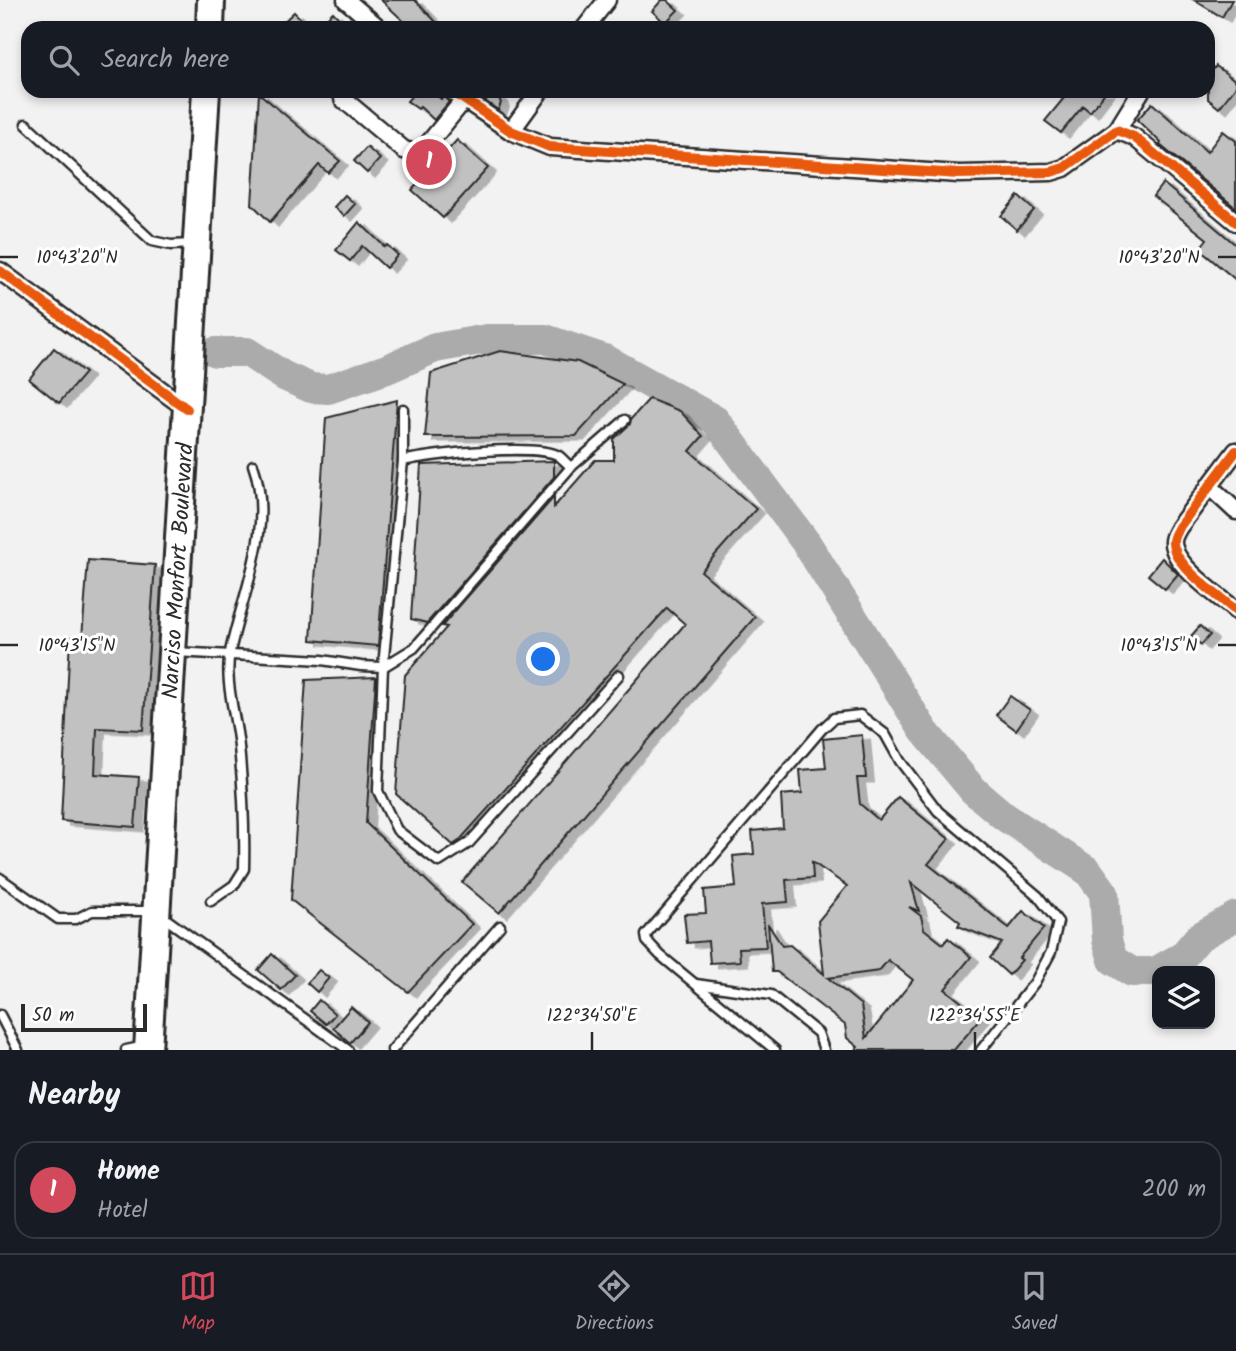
<!DOCTYPE html>
<meta charset="utf-8">
<style>
body{margin:0;font-family:Kalam,sans-serif;background:#20242c;color:#f1f3f6}
.controls{position:absolute;right:21px;bottom:21px;display:grid;overflow:hidden;border-radius:14px;box-shadow:0 4px 10px #0003}
.controls button{width:63px;height:63px;display:grid;place-items:center;padding:0;border:0;border-bottom:2px solid #363941;background:#171b24;color:#f1f3f6;font:35px sans-serif}
.scale{position:absolute;left:21px;bottom:18px;width:126px;box-sizing:border-box;padding-left:7px;border:4px solid #2b2b2b;border-top:0;font-size:19px;line-height:24px;white-space:nowrap;color:#2b2b2b;-webkit-text-stroke:5px #fff;paint-order:stroke}
.you{position:absolute;left:544px;top:660px;width:24px;height:24px;margin:-18px;border:5px solid #fff;border-radius:50%;background:#1a73e8;box-shadow:0 0 0 10px #1a73e833}
.badge{display:grid;place-items:center;width:46px;height:46px;border-radius:50%;background:#d1495b;color:#fff;font-size:23px;font-weight:700}
.pin{position:absolute;translate:-50% -50%;border:4px solid #fff;box-shadow:0 2px 7px #0006}
.list{margin:0;padding:0;list-style:none}
h2{display:flex;justify-content:space-between;align-items:center;height:91px;margin:0;padding:0 28px;font-size:30px}
h2 small{font-size:23px;font-weight:400;color:#9ea1a6}
.list li{display:grid;grid-template-columns:46px 1fr auto;gap:21px;align-items:center;box-sizing:border-box;height:98px;margin:0 14px 14px;padding:0 14px;border:2px solid #363941;border-radius:21px}
.list b{display:block;font-size:26px;white-space:nowrap}
.list p{margin:0;font-size:23px;white-space:nowrap;color:#9ea1a6}
.list em{font-size:23px;font-style:normal;color:#9ea1a6}
.icon{flex:none;width:38px;height:38px;fill:none;stroke:currentColor;stroke-width:2;stroke-linecap:round;stroke-linejoin:round}
.map{position:relative;flex:none;width:1236px;height:1050px;overflow:hidden}
.search{position:absolute;background:#171b24;box-shadow:0 4px 10px #0003;left:21px;right:21px;top:21px;height:77px;display:flex;align-items:center;gap:18px;box-sizing:border-box;padding:0 24px;border-radius:21px;color:#9ea1a6;font-size:26px}
.sheet{height:203px;background:#171b24}
nav{display:flex;justify-content:space-around;align-items:center;box-sizing:border-box;height:98px;border-top:2px solid #363941;background:#171b24;font-size:19px;color:#9ea1a6}
nav a{display:grid;justify-items:center;gap:4px}
nav .on{color:#d1495b}
.map>svg:first-child{display:block}
.lines{fill:none;stroke-linecap:round;stroke-linejoin:round}
.river{stroke:#ababab;stroke-width:30}
.building{fill:#c1c1c1;stroke:#2b2b2b;stroke-width:2;fill-rule:evenodd;filter:url(#shadow)}
.service-casing{stroke:#2b2b2b;stroke-width:13}
.minor-casing{stroke:#2b2b2b;stroke-width:21}
.primary-casing{stroke:#2b2b2b;stroke-width:32}
.service{stroke:#fff;stroke-width:8}
.minor{stroke:#fff;stroke-width:16}
.primary{stroke:#fff;stroke-width:26}
.cycleway-casing{stroke:#fff;stroke-width:15}
.cycleway{stroke:#e8590c;stroke-width:10}
.ticks{fill:none;stroke:#2b2b2b;stroke-width:2.5}
.labels{text-anchor:middle;stroke-width:6;stroke-linejoin:round;paint-order:stroke}
.street-label{font-size:23px;fill:#2b2b2b;stroke:#fff}
.ticks-label{font-size:18px;text-anchor:middle;fill:#2b2b2b;stroke:#fff;stroke-width:6;stroke-linejoin:round;paint-order:stroke}
</style>
<div class="map">
<svg width="1236" height="1050" viewBox="0 0 1236 1050">
<defs>
<filter id="shadow"><feDropShadow dx="8" dy="4.5" stdDeviation="0" flood-color="#0004"/></filter>
</defs>
<rect width="100%" height="100%" fill="#f2f2f2"/>
<filter id="ink" filterUnits="userSpaceOnUse"><feTurbulence type="fractalNoise" baseFrequency=".0143" numOctaves="2"/><feDisplacementMap in="SourceGraphic" scale="14" xChannelSelector="R" yChannelSelector="G"/><feConvolveMatrix kernelMatrix="1 2 1 2 8 2 1 2 1" color-interpolation-filters="sRGB"/></filter>
<g filter="url(#ink)">
<g class="lines">
<path class="river" d="M 215,352 L 247,352 L 284,376 L 311,388 L 328,389 L 387,369 L 435,348 L 487,339 L 545,339 L 607,360 L 715,420 L 807,544 L 924,731 L 973,790 L 1005,817 L 1088,871 L 1104,893 L 1107,940 L 1113,960 L 1132,972 L 1155,972 L 1183,956 L 1199,937 L 1236,916"/>
</g>
<g class="building">
<path d="M 381,0 L 415,0 L 442,28 L 411,28 Z"/>
<path d="M 662,0 L 667,0 L 678,10 L 665,23 L 652,11 Z"/>
<path d="M 1194,0 L 1232,0 L 1222,17 Z"/>
<path d="M 294,12 L 310,28 L 277,28 Z"/>
<path d="M 333,12 L 348,28 L 316,28 Z"/>
<path d="M 1216,66 L 1236,81 L 1236,86 L 1219,108 L 1208,99 L 1208,76 Z"/>
<path d="M 416,91 L 432,91 L 441,99 L 443,96 L 449,102 L 434,120 L 420,107 L 418,109 L 407,101 Z"/>
<path d="M 496,91 L 501,103 L 498,110 L 485,101 Z"/>
<path d="M 1066,91 L 1106,91 L 1090,112 L 1083,106 L 1061,133 L 1045,121 L 1068,93 Z"/>
<path d="M 259,93 L 340,161 L 328,173 L 319,165 L 270,222 L 252,204 Z"/>
<path d="M 1152,103 L 1207,152 L 1223,131 L 1236,141 L 1236,208 L 1160,145 L 1161,143 L 1137,120 Z"/>
<path d="M 457,140 L 488,168 L 443,218 L 412,190 Z"/>
<path d="M 367,147 L 380,159 L 367,173 L 354,161 Z"/>
<path d="M 1163,183 L 1236,245 L 1236,280 L 1199,249 L 1207,239 L 1153,196 Z"/>
<path d="M 345,195 L 355,204 L 344,216 L 334,207 Z"/>
<path d="M 1018,196 L 1034,210 L 1017,230 L 1001,216 Z"/>
<path d="M 359,222 L 385,247 L 387,245 L 398,255 L 386,268 L 362,246 L 350,261 L 336,250 Z"/>
<path d="M 54,348 L 85,373 L 59,403 L 29,379 Z"/>
<path d="M 500,351 L 578,362 L 623,384 L 576,436 L 425,437 L 431,373 Z"/>
<path d="M 649,399 L 680,411 L 703,436 L 690,451 L 756,509 L 701,571 L 755,617 L 499,913 L 462,882 L 685,624 L 667,608 L 459,841 L 453,845 L 396,794 L 405,675 L 447,627 L 442,626 L 554,497 L 554,507 L 595,460 L 614,460 L 614,439 L 630,424 L 631,419 Z"/>
<path d="M 397,400 L 378,646 L 311,640 L 326,418 Z"/>
<path d="M 554,461 L 554,477 L 427,623 L 411,619 L 421,465 Z"/>
<path d="M 1162,558 L 1178,574 L 1165,589 L 1148,575 Z"/>
<path d="M 88,560 L 155,565 L 143,730 L 97,728 L 95,774 L 139,777 L 135,827 L 61,821 L 70,637 L 82,638 Z"/>
<path d="M 1200,626 L 1210,635 L 1201,645 L 1191,636 Z"/>
<path d="M 376,677 L 366,823 L 472,924 L 408,992 L 291,900 L 306,680 Z"/>
<path d="M 1010,696 L 1030,710 L 1016,730 L 996,715 Z"/>
<path d="M 862,735 L 866,778 L 857,778 L 860,804 L 879,820 L 898,797 L 949,839 L 928,864 L 1009,928 L 1023,911 L 1044,928 L 1019,958 L 1022,960 L 1009,975 L 990,958 L 1002,943 L 958,926 L 960,922 L 911,883 L 919,911 L 909,907 L 921,916 L 924,929 L 943,944 L 948,938 L 971,957 L 945,989 L 981,1018 L 954,1050 L 856,1050 L 858,1047 L 847,1038 L 845,1025 L 777,972 L 772,972 L 768,924 L 782,946 L 790,945 L 824,974 L 818,921 L 847,886 L 812,862 L 813,878 L 786,880 L 788,902 L 762,904 L 766,947 L 739,948 L 740,961 L 710,963 L 708,941 L 687,943 L 684,914 L 706,913 L 704,890 L 736,887 L 733,856 L 754,854 L 752,831 L 783,828 L 781,795 L 802,793 L 800,770 L 826,768 L 823,739 ZM 888,960 L 913,980 L 866,1038 L 861,1005 L 828,978 L 879,971 Z"/>
<path d="M 272,954 L 295,975 L 281,990 L 258,970 Z"/>
<path d="M 319,970 L 329,978 L 317,992 L 307,983 Z"/>
<path d="M 319,1000 L 335,1014 L 326,1024 L 310,1011 Z"/>
<path d="M 351,1007 L 368,1022 L 350,1043 L 333,1028 Z"/>
</g>
<g class="lines">
<g class="service-casing">
<g id="service">
<path d="M 26,124 L 152,241 L 171,245 L 194,244"/>
<path d="M 403,409 L 403,461 L 383,667 L 378,791 L 397,830 L 439,862 L 469,843 L 619,675"/>
<path d="M 403,461 C 429,454 539,443 559,456 C 563,459 567,464 571,467"/>
<path d="M 175,652 L 322,660 L 361,666 L 383,667 L 414,648 L 571,467 L 625,420"/>
<path d="M 0,878 L 58,919 L 76,919 L 92,911 L 155,911 L 348,1050"/>
<path d="M 211,901 L 234,885 L 244,869 C 245,828 243,787 239,747 C 236,716 224,682 230,652 C 243,591 275,526 253,465"/>
<path d="M 696,984 L 771,995 L 818,1033 L 824,1050"/>
<path d="M 0,1015 L 18,1050"/>
<path d="M 126,1050 L 145,1046"/>
<path d="M 392,1050 L 500,926"/>
<path d="M 775,1050 L 660,955 L 647,941 L 646,935 L 822,729 L 834,718 L 860,715 L 885,734 L 900,761 L 938,811 L 1038,896 L 1058,922 L 1051,952 L 1035,982 L 981,1050"/>
</g>
</g>
<g class="minor-casing">
<g id="minor">
<path d="M 346,0 L 379,28"/>
<path d="M 585,28 L 607,0"/>
<path d="M 452,91 L 511,131 L 550,147 L 959,174 L 1051,172 L 1064,168 L 1117,130 L 1134,137 L 1236,222"/>
<path d="M 343,99 L 404,150 L 415,153 L 424,149 L 463,101"/>
<path d="M 1117,130 L 1141,91"/>
<path d="M 511,131 L 540,91"/>
<path d="M 0,271 L 187,409"/>
<path d="M 1236,451 L 1179,527 C 1175,534 1171,540 1174,548 C 1179,569 1219,596 1236,611"/>
<path d="M 1209,486 L 1236,511"/>
</g>
</g>
<g class="primary-casing">
<g id="primary">
<path d="M 210,28 L 211,0"/>
<path id="s1" d="M 148,1050 L 206,91"/>
</g>
</g>
<use href="#service" class="service"/>
<use href="#minor" class="minor"/>
<use href="#primary" class="primary"/>
<g class="cycleway-casing">
<g id="cycleway">
<path d="M 452,91 L 511,131 L 550,147 L 959,174 L 1051,172 L 1064,168 L 1117,130 L 1134,137 L 1236,222"/>
<path d="M 0,271 L 187,409"/>
<path d="M 1236,451 L 1179,527 C 1175,534 1171,540 1174,548 C 1179,569 1219,596 1236,611"/>
</g>
</g>
<use href="#cycleway" class="cycleway"/>
</g>
</g>
<path class="ticks" d="M 0,257 L 18,257M 1218,257 L 1236,257M 0,645 L 18,645M 1218,645 L 1236,645M 592,1032 L 592,1050M 975,1032 L 975,1050"/>
<g class="labels">
<g class="street-label">
<text dy="8" stroke="none"><textPath href="#s1" startOffset="480">Narciso Monfort Boulevard</textPath></text>
</g>
</g>
<g class="ticks-label">
<text x="77" y="263">10°43'20"N</text>
<text x="1159" y="263">10°43'20"N</text>
<text x="77" y="651">10°43'15"N</text>
<text x="1159" y="651">10°43'15"N</text>
<text x="592" y="1021">122°34'50"E</text>
<text x="975" y="1021">122°34'55"E</text>
</g>
</svg>
<div class="controls">
<button><svg class="icon" aria-label="layers" viewBox="0 0 24 24"><path d="M12 4l9 5-9 5-9-5zM3 14l9 5 9-5"/></svg></button>
</div>
<div class="scale">50 m</div>
<div class="you"></div>
<div class="pin badge" style="left:429px;top:162px">1</div>
<div class="search"><svg class="icon" aria-label="search" viewBox="0 0 24 24"><circle cx="10" cy="10" r="6"/><path d="M15 15l6 6"/></svg>Search here</div>
</div>
<section class="sheet">
<h2>Nearby<small></small></h2>
<ul class="list">
<li><span class="badge">1</span><div><b>Home</b><p>Hotel</p></div><em>200 m</em></li>
</ul>
</section>
<nav>
<a class="on"><svg class="icon" aria-label="map" viewBox="0 0 24 24"><path d="M3 6l6-2 6 2 6-2v14l-6 2-6-2-6 2zM9 4v14M15 6v14"/></svg>Map</a>
<a><svg class="icon" aria-label="directions" viewBox="0 0 24 24"><path d="M12 3l9 9-9 9-9-9zM9 14v-3h6M13 9l2 2-2 2"/></svg>Directions</a>
<a><svg class="icon" aria-label="saved" viewBox="0 0 24 24"><path d="M7 4h10v16l-5-4-5 4z"/></svg>Saved</a>
</nav>
